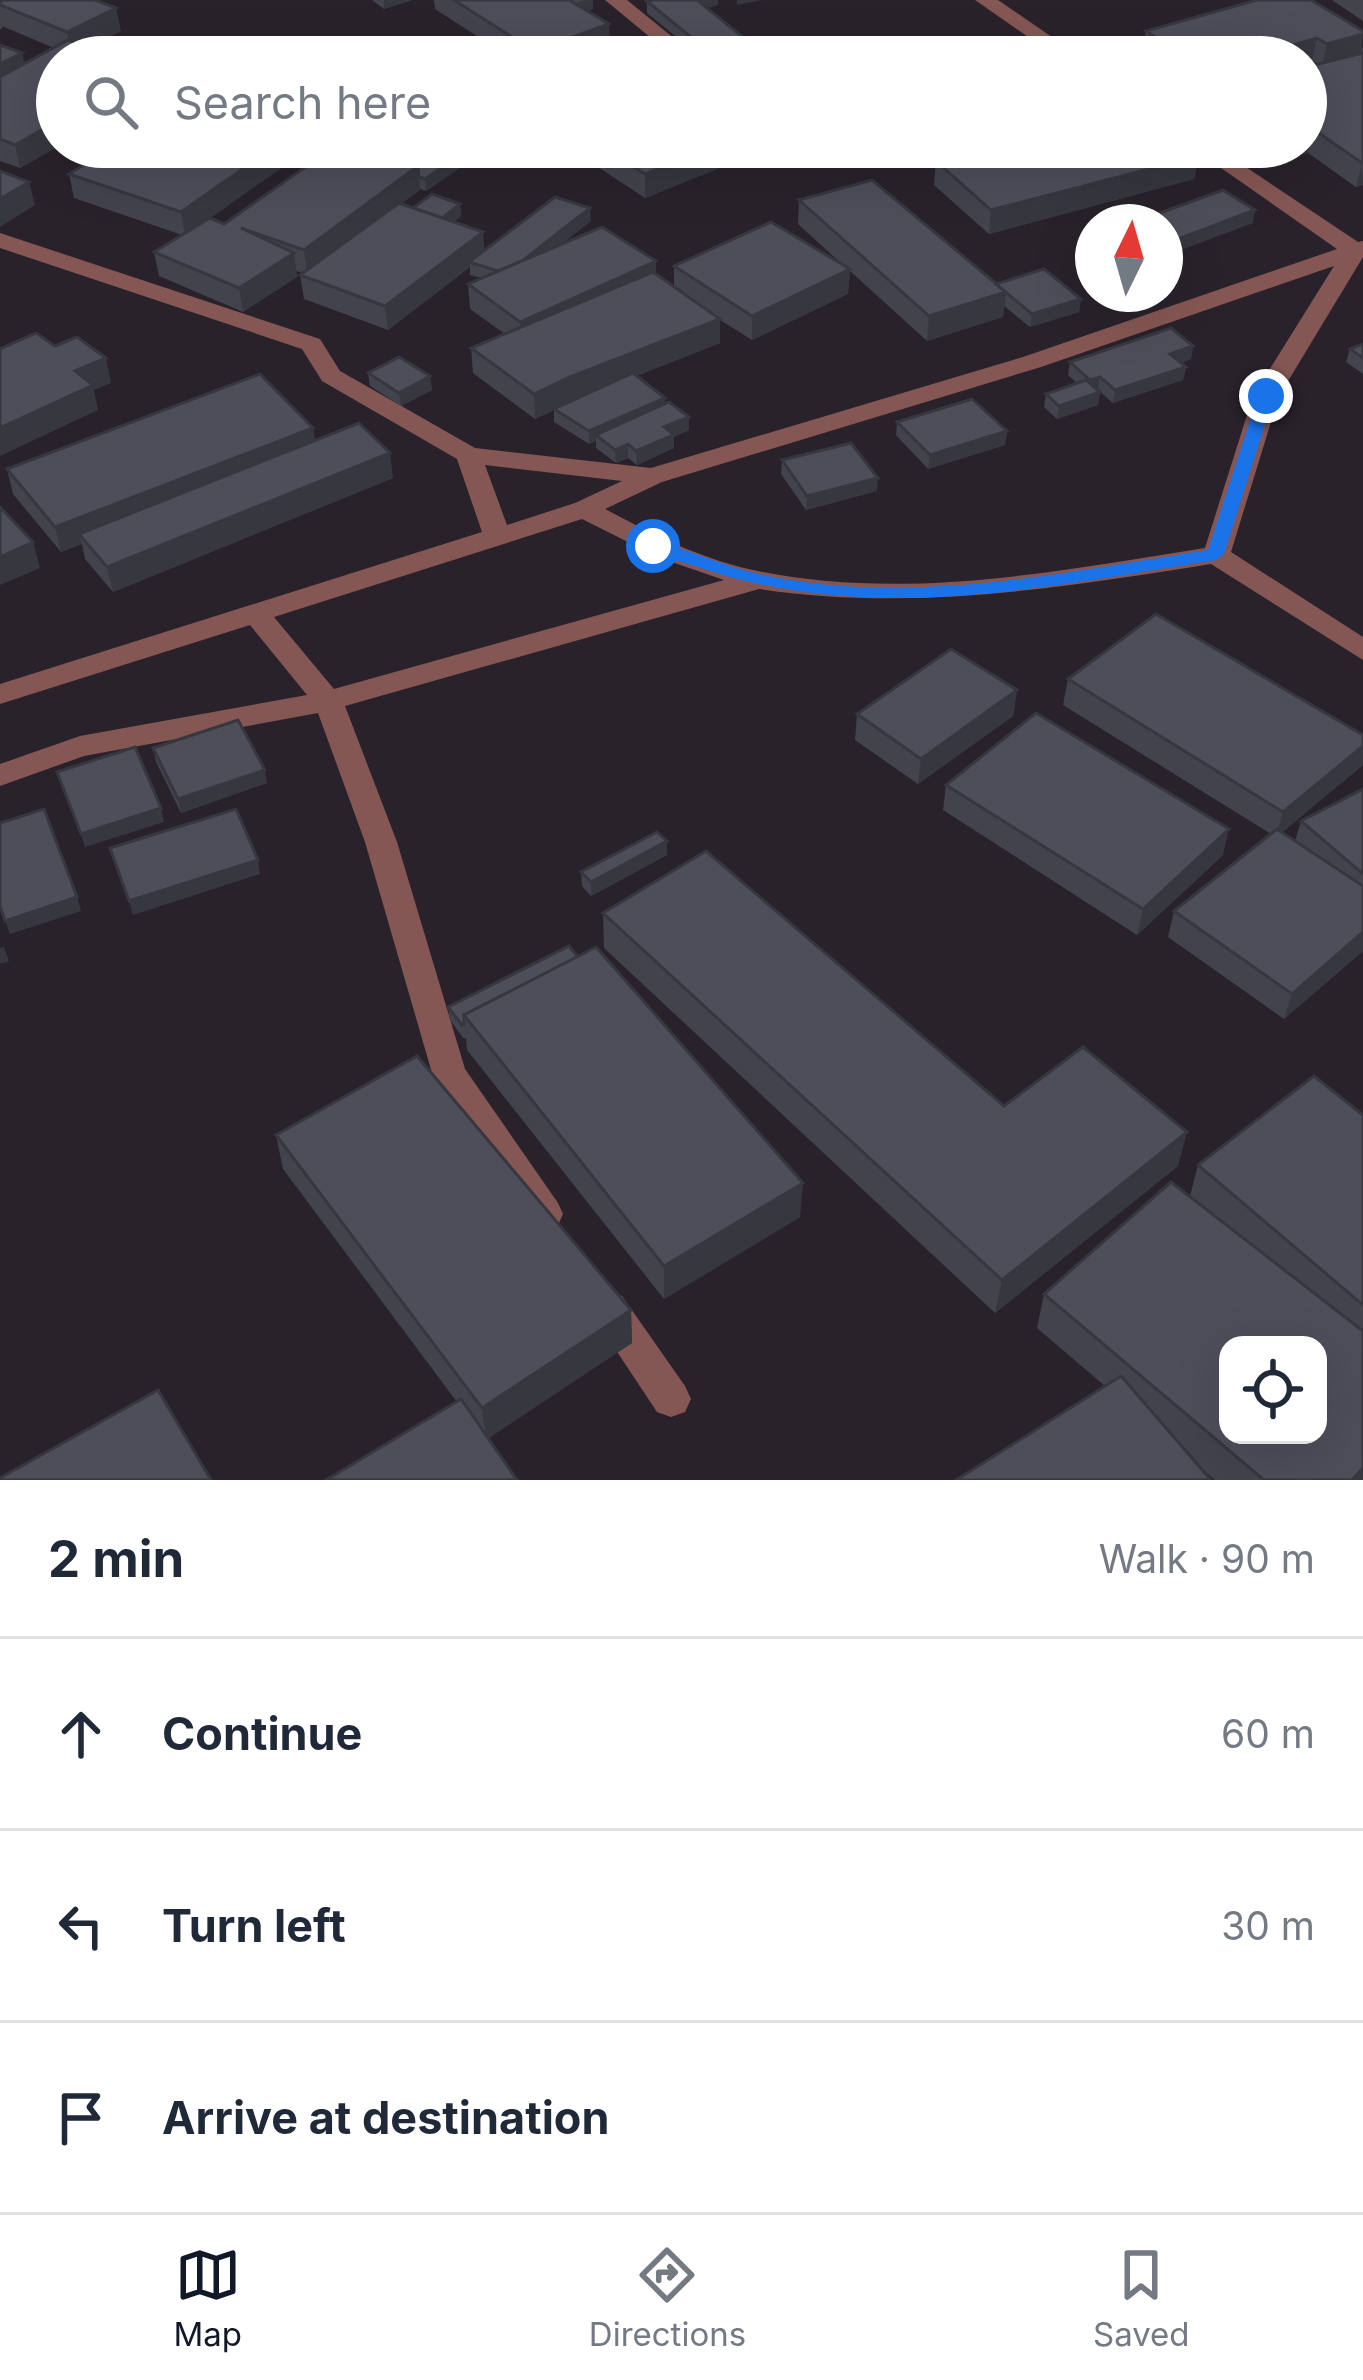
<!DOCTYPE html>
<meta charset="utf-8">
<style>
body{margin:0;font-family:Inter,sans-serif;background:#f2f2f3;color:#1f2937}
.controls{position:absolute;right:36px;bottom:36px;display:grid;overflow:hidden;border-radius:24px;box-shadow:0 12px 48px #0002}
.controls button{width:108px;height:108px;display:grid;place-items:center;padding:0;border:0;border-bottom:3px solid #e0e1e3;background:#fff;color:#1f2937;font:60px sans-serif}
.compass{position:absolute;left:1075px;top:204px;width:108px;height:108px;border-radius:50%;background:#fff;box-shadow:0 12px 48px #0002;rotate:5deg}
.stop{position:absolute;width:36px;height:36px;margin:-27px;border:9px solid #1a73e8;border-radius:50%;background:#fff}
.stop.end{background:#1a73e8;border-color:#fff;box-shadow:0 3px 12px #0008}
.list{margin:0;padding:0;list-style:none}
h2{display:flex;justify-content:space-between;align-items:center;height:156px;margin:0;padding:0 48px;font-size:51px}
h2 small{font-size:39px;font-weight:400;color:#747a83}
.list li{display:grid;grid-template-columns:78px 1fr auto;gap:36px;align-items:center;box-sizing:border-box;height:192px;padding:0 48px;border-top:3px solid #e0e1e3}
.list b{display:block;font-size:45px;white-space:nowrap}
.list em{font-size:39px;font-style:normal;color:#747a83}
.icon{flex:none;width:66px;height:66px;fill:none;stroke:currentColor;stroke-width:2;stroke-linecap:round;stroke-linejoin:round}
.map{position:relative;flex:none;width:1363px;height:1480px;overflow:hidden}
.search{position:absolute;background:#fff;box-shadow:0 12px 48px #0002;left:36px;right:36px;top:36px;height:132px;display:flex;align-items:center;gap:30px;box-sizing:border-box;padding:0 42px;border-radius:66px;color:#747a83;font-size:45px}
.sheet{height:732px;background:#fff}
nav{display:flex;justify-content:space-around;align-items:center;box-sizing:border-box;height:168px;border-top:3px solid #e0e1e3;background:#fff;font-size:33px;color:#747a83}
nav a{display:grid;justify-items:center;gap:6px}
nav .on{color:#111827}
.map>svg:first-child{display:block}
.lines{fill:none;stroke-linecap:round;stroke-linejoin:round}
.minor{fill:#855754;fill-rule:evenodd}
.wall{fill:#42434d}
.shaded-wall{fill:#36373f}
.building{fill:#4d4e5a;stroke:#36373f;stroke-width:3;fill-rule:evenodd}
.route{fill:#1a73e8}
</style>
<div class="map">
<svg width="1363" height="1480" viewBox="0 0 1363 1480">
<rect width="100%" height="100%" fill="#29222b"/>
<g class="lines">
<g class="minor">
<path d="M 605,0 L 627,0 L 697,57 L 674,57 Z"/>
<path d="M 975,0 L 998,0 L 1081,57 L 1057,57 Z"/>
<path d="M 1191,147 L 1216,147 L 1358,242 L 1363,241 L 1363,257 L 1279,396 L 1231,552 L 1363,637 L 1363,660 L 1211,564 C 1060,588 912,612 759,589 L 345,706 L 397,842 L 465,1069 L 558,1203 L 563,1214 L 558,1225 L 545,1230 L 532,1225 L 432,1073 L 365,842 L 318,713 L 84,756 L 0,786 L 0,764 L 80,736 L 307,695 L 250,625 L 0,704 L 0,684 L 482,532 L 457,459 L 322,381 L 302,349 L 0,248 L 0,233 L 320,339 L 340,371 L 475,448 L 651,468 L 1023,357 L 1337,249 ZM 1334,266 L 1253,396 L 1205,548 C 1053,572 892,604 740,567 C 693,555 648,532 605,509 L 662,482 L 1041,367 ZM 485,465 L 622,481 L 575,503 L 507,525 ZM 582,519 L 660,558 L 724,580 L 334,689 L 274,617 Z"/>
<path d="M 609,1291 L 622,1296 L 685,1386 L 691,1399 L 685,1412 L 671,1417 L 657,1412 L 596,1320 L 590,1308 L 596,1296 Z"/>
</g>
</g>
<g class="wall">
<path d="M 372,0 L 412,0 L 384,9 Z"/>
<path d="M 434,0 L 593,0 L 593,9 L 588,11 L 610,46 L 580,57 L 416,57 L 459,45 L 486,42 L 435,9 Z"/>
<path d="M 1257,0 L 1363,48 L 1363,185 L 1356,187 L 1308,153 L 1282,159 L 1266,147 L 1306,147 L 1318,64 L 1306,57 L 1148,57 L 1142,54 L 1146,31 Z"/>
<path d="M 1332,0 L 1363,0 L 1363,21 Z"/>
<path d="M 647,1 L 718,5 L 707,8 L 744,50 L 715,57 L 701,57 L 647,13 Z"/>
<path d="M 0,2 L 121,31 L 88,47 L 57,57 L 57,147 L 20,168 L 0,161 L 0,45 L 24,64 L 54,48 L 2,26 L 2,28 L 0,30 Z"/>
<path d="M 112,147 L 295,147 L 297,157 L 208,219 L 224,224 L 392,158 L 460,155 L 461,167 L 426,191 L 420,189 L 401,204 L 413,208 L 460,204 L 461,216 L 454,222 L 484,250 L 591,221 L 560,245 L 656,274 L 674,287 L 674,266 L 844,266 L 798,224 L 799,200 L 996,284 L 1081,299 L 1079,312 L 1030,327 L 1004,306 L 1003,317 L 927,341 L 850,271 L 848,294 L 752,340 L 720,320 L 720,343 L 636,376 L 665,403 L 689,430 L 674,437 L 674,448 L 637,465 L 628,458 L 616,463 L 596,448 L 596,441 L 589,444 L 554,422 L 554,410 L 535,419 L 473,373 L 471,348 L 505,334 L 470,309 L 468,284 L 482,278 L 470,275 L 470,267 L 388,330 L 304,299 L 300,275 L 303,273 L 296,271 L 297,277 L 243,312 L 159,276 L 154,252 L 182,235 L 74,198 L 69,174 Z"/>
<path d="M 530,147 L 745,147 L 744,158 L 645,198 L 581,156 L 581,147 L 548,159 Z"/>
<path d="M 942,147 L 1187,147 L 1199,156 L 1194,179 L 989,234 L 934,185 L 936,161 L 953,157 Z"/>
<path d="M 1363,344 L 1363,374 L 1346,362 L 1350,349 Z"/>
<path d="M 1193,346 L 1191,359 L 1181,363 L 1186,367 L 1183,380 L 1113,403 L 1100,392 L 1098,405 L 1057,419 L 1044,407 L 1046,394 L 1077,383 L 1068,375 L 1070,362 Z"/>
<path d="M 368,373 L 430,376 L 432,390 L 401,406 L 370,386 Z"/>
<path d="M 897,422 L 1007,431 L 1005,445 L 928,469 L 896,435 Z"/>
<path d="M 313,428 L 315,441 L 393,478 L 113,592 L 85,559 L 82,544 L 61,552 L 13,494 L 7,469 Z"/>
<path d="M 782,460 L 877,491 L 806,510 L 781,474 Z"/>
<path d="M 1068,679 L 1363,765 L 1282,832 L 1295,841 L 1301,821 L 1363,789 L 1363,951 L 1284,1019 L 1168,937 L 1174,911 L 1271,834 L 1063,705 Z"/>
<path d="M 1017,690 L 1013,716 L 918,784 L 855,740 L 857,714 Z"/>
<path d="M 153,748 L 267,783 L 181,813 L 156,762 Z"/>
<path d="M 946,785 L 1223,855 L 1137,935 L 943,810 Z"/>
<path d="M 667,841 L 667,855 L 591,896 L 582,886 L 581,872 Z"/>
<path d="M 603,913 L 1004,1106 L 1178,1166 L 995,1313 L 604,948 Z"/>
<path d="M 448,1007 L 800,1217 L 664,1299 L 467,1050 L 466,1038 L 464,1039 L 450,1020 Z"/>
<path d="M 1363,1115 L 1363,1480 L 1215,1480 L 1037,1328 L 1044,1294 L 1190,1196 L 1198,1165 Z"/>
<path d="M 276,1135 L 631,1310 L 632,1343 L 488,1438 L 457,1402 L 283,1169 Z"/>
</g>
<g class="shaded-wall">
<path d="M 384,0 L 412,0 L 384,9 Z"/>
<path d="M 585,0 L 593,0 L 593,9 L 569,17 L 569,5 Z"/>
<path d="M 697,0 L 718,0 L 718,5 L 697,10 Z"/>
<path d="M 737,0 L 761,0 L 737,5 Z"/>
<path d="M 116,8 L 121,31 L 72,55 L 67,32 Z"/>
<path d="M 609,24 L 610,46 L 580,57 L 535,57 L 534,51 Z"/>
<path d="M 1363,34 L 1361,56 L 1322,67 L 1327,44 Z"/>
<path d="M 744,38 L 744,50 L 715,57 L 704,57 L 704,48 Z"/>
<path d="M 1317,38 L 1312,61 L 1306,63 L 1306,57 L 1251,57 Z"/>
<path d="M 22,53 L 27,76 L 0,90 L 0,64 Z"/>
<path d="M 57,121 L 57,147 L 20,168 L 15,145 Z"/>
<path d="M 1313,129 L 1308,153 L 1282,159 L 1284,147 L 1306,147 L 1306,131 Z"/>
<path d="M 274,147 L 295,147 L 297,157 L 185,236 L 181,212 Z"/>
<path d="M 548,147 L 581,147 L 548,159 Z"/>
<path d="M 713,147 L 745,147 L 744,158 L 645,198 L 645,174 Z"/>
<path d="M 961,147 L 1026,147 L 960,163 Z"/>
<path d="M 460,155 L 461,167 L 426,191 L 425,179 Z"/>
<path d="M 1199,156 L 1194,179 L 989,234 L 991,210 Z"/>
<path d="M 1362,163 L 1363,185 L 1356,187 Z"/>
<path d="M 418,166 L 420,190 L 307,274 L 304,250 Z"/>
<path d="M 29,182 L 35,205 L 0,227 L 0,199 Z"/>
<path d="M 460,204 L 461,216 L 442,232 L 441,219 Z"/>
<path d="M 590,208 L 591,221 L 506,287 L 505,274 Z"/>
<path d="M 1255,210 L 1253,223 L 1165,256 L 1165,244 Z"/>
<path d="M 483,232 L 485,256 L 469,262 L 470,267 L 388,330 L 385,306 Z"/>
<path d="M 294,253 L 297,277 L 243,312 L 239,288 Z"/>
<path d="M 656,261 L 656,285 L 522,346 L 520,322 Z"/>
<path d="M 850,269 L 848,294 L 752,340 L 752,316 Z"/>
<path d="M 1006,292 L 1003,317 L 927,341 L 929,316 Z"/>
<path d="M 1081,299 L 1079,312 L 1030,327 L 1032,314 Z"/>
<path d="M 720,319 L 720,343 L 571,402 L 535,419 L 534,394 L 570,377 Z"/>
<path d="M 1193,346 L 1191,359 L 1168,367 L 1170,354 Z"/>
<path d="M 106,358 L 111,383 L 94,390 L 98,410 L 0,456 L 0,428 L 75,371 Z"/>
<path d="M 1186,367 L 1183,380 L 1113,403 L 1115,390 Z"/>
<path d="M 430,376 L 432,390 L 401,406 L 399,393 Z"/>
<path d="M 1100,377 L 1098,390 L 1088,393 L 1090,380 Z"/>
<path d="M 1100,392 L 1098,405 L 1057,419 L 1059,406 Z"/>
<path d="M 665,398 L 665,411 L 596,435 L 596,441 L 589,444 L 589,431 Z"/>
<path d="M 689,417 L 689,430 L 674,437 L 674,448 L 637,465 L 636,451 L 664,427 Z"/>
<path d="M 313,428 L 317,453 L 79,534 L 82,544 L 61,552 L 55,527 Z"/>
<path d="M 1007,431 L 1005,445 L 928,469 L 930,455 Z"/>
<path d="M 628,444 L 628,458 L 616,463 L 615,450 Z"/>
<path d="M 390,453 L 393,478 L 113,592 L 107,567 Z"/>
<path d="M 878,478 L 877,491 L 806,510 L 807,496 Z"/>
<path d="M 33,542 L 40,568 L 0,585 L 0,557 Z"/>
<path d="M 1017,690 L 1013,716 L 918,784 L 921,759 Z"/>
<path d="M 1363,746 L 1363,764 L 1276,838 L 1283,812 Z"/>
<path d="M 265,770 L 267,783 L 181,813 L 178,799 Z"/>
<path d="M 161,808 L 164,822 L 85,847 L 81,834 Z"/>
<path d="M 1229,829 L 1223,855 L 1137,935 L 1143,909 Z"/>
<path d="M 667,841 L 667,855 L 591,896 L 591,882 Z"/>
<path d="M 258,860 L 260,874 L 133,915 L 129,901 Z"/>
<path d="M 77,897 L 81,911 L 10,934 L 5,921 Z"/>
<path d="M 1363,932 L 1363,951 L 1284,1019 L 1292,994 Z"/>
<path d="M 4,947 L 9,961 L 0,964 L 0,948 Z"/>
<path d="M 1187,1132 L 1178,1166 L 995,1313 L 1002,1280 Z"/>
<path d="M 803,1183 L 800,1217 L 664,1299 L 664,1266 Z"/>
<path d="M 631,1310 L 632,1343 L 486,1440 L 482,1408 Z"/>
<path d="M 1363,1468 L 1363,1480 L 1352,1480 Z"/>
</g>
<g class="building">
<path d="M 4,0 L 95,0 L 116,8 L 67,32 L 0,5 L 0,2 Z"/>
<path d="M 454,0 L 569,0 L 609,24 L 534,51 Z"/>
<path d="M 652,0 L 697,0 L 744,38 L 704,48 L 647,1 Z"/>
<path d="M 1257,0 L 1311,0 L 1363,31 L 1363,34 L 1327,44 L 1317,38 L 1251,57 L 1185,57 L 1146,31 Z"/>
<path d="M 477,38 L 485,42 L 493,39 L 525,57 L 416,57 L 454,42 L 459,45 Z"/>
<path d="M 68,40 L 116,57 L 57,57 L 57,121 L 15,145 L 0,139 L 0,77 Z"/>
<path d="M 0,45 L 22,53 L 0,64 Z"/>
<path d="M 653,50 L 665,57 L 632,57 Z"/>
<path d="M 1363,53 L 1363,163 L 1362,163 L 1313,129 L 1306,131 L 1306,67 Z"/>
<path d="M 112,147 L 274,147 L 181,212 L 69,174 Z"/>
<path d="M 334,147 L 358,147 L 418,166 L 304,250 L 241,228 L 294,253 L 239,288 L 154,252 L 210,218 L 224,224 Z"/>
<path d="M 408,147 L 437,147 L 460,155 L 425,179 L 419,177 L 418,166 L 392,158 Z"/>
<path d="M 603,147 L 713,147 L 645,174 Z"/>
<path d="M 992,147 L 1187,147 L 1199,156 L 991,210 L 936,161 Z"/>
<path d="M 0,171 L 29,182 L 0,199 Z"/>
<path d="M 872,180 L 1006,292 L 929,316 L 799,200 Z"/>
<path d="M 1223,190 L 1255,210 L 1165,244 L 1165,222 L 1135,222 Z"/>
<path d="M 432,194 L 460,204 L 442,218 L 413,208 Z"/>
<path d="M 555,197 L 590,208 L 522,261 L 498,271 L 469,262 Z"/>
<path d="M 399,203 L 483,232 L 385,306 L 300,275 Z"/>
<path d="M 771,222 L 850,269 L 752,316 L 674,266 Z"/>
<path d="M 602,227 L 656,261 L 520,322 L 468,284 Z"/>
<path d="M 1044,269 L 1081,299 L 1032,314 L 996,284 Z"/>
<path d="M 653,272 L 720,319 L 570,377 L 534,394 L 471,348 Z"/>
<path d="M 1171,328 L 1193,346 L 1170,354 L 1186,367 L 1115,390 L 1100,377 L 1090,380 L 1070,362 Z"/>
<path d="M 36,333 L 55,346 L 77,337 L 106,358 L 75,371 L 93,385 L 0,428 L 0,349 Z"/>
<path d="M 1363,344 L 1363,358 L 1350,349 Z"/>
<path d="M 399,357 L 430,376 L 399,393 L 368,373 Z"/>
<path d="M 633,373 L 665,398 L 589,431 L 554,409 Z"/>
<path d="M 260,374 L 313,428 L 55,527 L 7,469 Z"/>
<path d="M 1086,380 L 1100,392 L 1059,406 L 1046,394 Z"/>
<path d="M 972,399 L 1007,431 L 930,455 L 897,422 Z"/>
<path d="M 669,402 L 689,417 L 664,427 L 674,435 L 636,451 L 628,444 L 615,450 L 596,435 Z"/>
<path d="M 359,423 L 390,453 L 107,567 L 79,534 Z"/>
<path d="M 851,443 L 878,478 L 807,496 L 782,460 Z"/>
<path d="M 0,507 L 33,542 L 0,557 Z"/>
<path d="M 1156,614 L 1363,735 L 1363,746 L 1283,812 L 1068,679 Z"/>
<path d="M 951,649 L 1017,690 L 921,759 L 857,714 Z"/>
<path d="M 1036,713 L 1229,829 L 1143,909 L 946,785 Z"/>
<path d="M 238,720 L 265,770 L 178,799 L 153,748 Z"/>
<path d="M 135,747 L 161,808 L 81,834 L 57,772 Z"/>
<path d="M 1363,789 L 1363,874 L 1301,821 Z"/>
<path d="M 44,809 L 77,897 L 5,921 L 0,906 L 0,823 Z"/>
<path d="M 236,809 L 258,860 L 129,901 L 110,848 Z"/>
<path d="M 1277,829 L 1363,886 L 1363,932 L 1292,994 L 1174,911 Z"/>
<path d="M 657,832 L 667,841 L 591,882 L 581,872 Z"/>
<path d="M 706,851 L 1004,1106 L 1083,1047 L 1187,1132 L 1002,1280 L 603,913 Z"/>
<path d="M 569,946 L 578,957 L 464,1015 L 464,1024 L 462,1025 L 448,1007 Z"/>
<path d="M 596,947 L 803,1183 L 664,1266 L 464,1015 Z"/>
<path d="M 417,1056 L 631,1310 L 482,1408 L 276,1135 Z"/>
<path d="M 1314,1076 L 1363,1115 L 1363,1305 L 1198,1165 Z"/>
<path d="M 1171,1182 L 1363,1331 L 1363,1468 L 1352,1480 L 1264,1480 L 1044,1294 ZM 1228,1345 L 1318,1345 L 1318,1435 L 1228,1435 Z"/>
<path d="M 1121,1376 L 1211,1480 L 956,1480 Z"/>
<path d="M 158,1390 L 211,1480 L 0,1480 L 0,1478 Z"/>
<path d="M 461,1399 L 517,1480 L 326,1480 Z"/>
</g>
<path class="route" d="M 1266,391 L 1274,396 L 1224,554 L 1216,560 C 1044,587 875,625 704,569 C 685,562 660,558 645,546 L 653,540 C 689,550 723,566 759,574 C 908,607 1060,573 1208,550 L 1258,396 Z"/>
</svg>
<div class="controls">
<button><svg class="icon" aria-label="locate" viewBox="0 0 24 24"><circle cx="12" cy="12" r="6"/><path d="M12 2v4M12 18v4M2 12h4M18 12h4"/></svg></button>
</div>
<svg class="compass" viewBox="-18 -18 36 36"><path d="M0-13l5 13h-10z" fill="#e53935"/><path d="M0 13l5-13h-10z" fill="#747a83"/></svg>
<div class="stop" style="left:653px;top:546px"></div>
<div class="stop end" style="left:1266px;top:396px"></div>
<div class="search"><svg class="icon" aria-label="search" viewBox="0 0 24 24"><circle cx="10" cy="10" r="6"/><path d="M15 15l6 6"/></svg>Search here</div>
</div>
<section class="sheet">
<h2>2 min<small>Walk · 90 m</small></h2>
<ul class="list">
<li><svg class="icon" aria-label="ahead" viewBox="0 0 24 24"><path d="M12 20V5M6 11l6-6 6 6"/></svg><div><b>Continue</b></div><em>60 m</em></li>
<li><svg class="icon" aria-label="left" viewBox="0 0 24 24"><path d="M17 20v-9H6M10 6l-5 5 5 5"/></svg><div><b>Turn left</b></div><em>30 m</em></li>
<li><svg class="icon" aria-label="arrive" viewBox="0 0 24 24"><path d="M6 21V4h12l-3 4 3 4H6"/></svg><div><b>Arrive at destination</b></div></li>
</ul>
</section>
<nav>
<a class="on"><svg class="icon" aria-label="map" viewBox="0 0 24 24"><path d="M3 6l6-2 6 2 6-2v14l-6 2-6-2-6 2zM9 4v14M15 6v14"/></svg>Map</a>
<a><svg class="icon" aria-label="directions" viewBox="0 0 24 24"><path d="M12 3l9 9-9 9-9-9zM9 14v-3h6M13 9l2 2-2 2"/></svg>Directions</a>
<a><svg class="icon" aria-label="saved" viewBox="0 0 24 24"><path d="M7 4h10v16l-5-4-5 4z"/></svg>Saved</a>
</nav>
